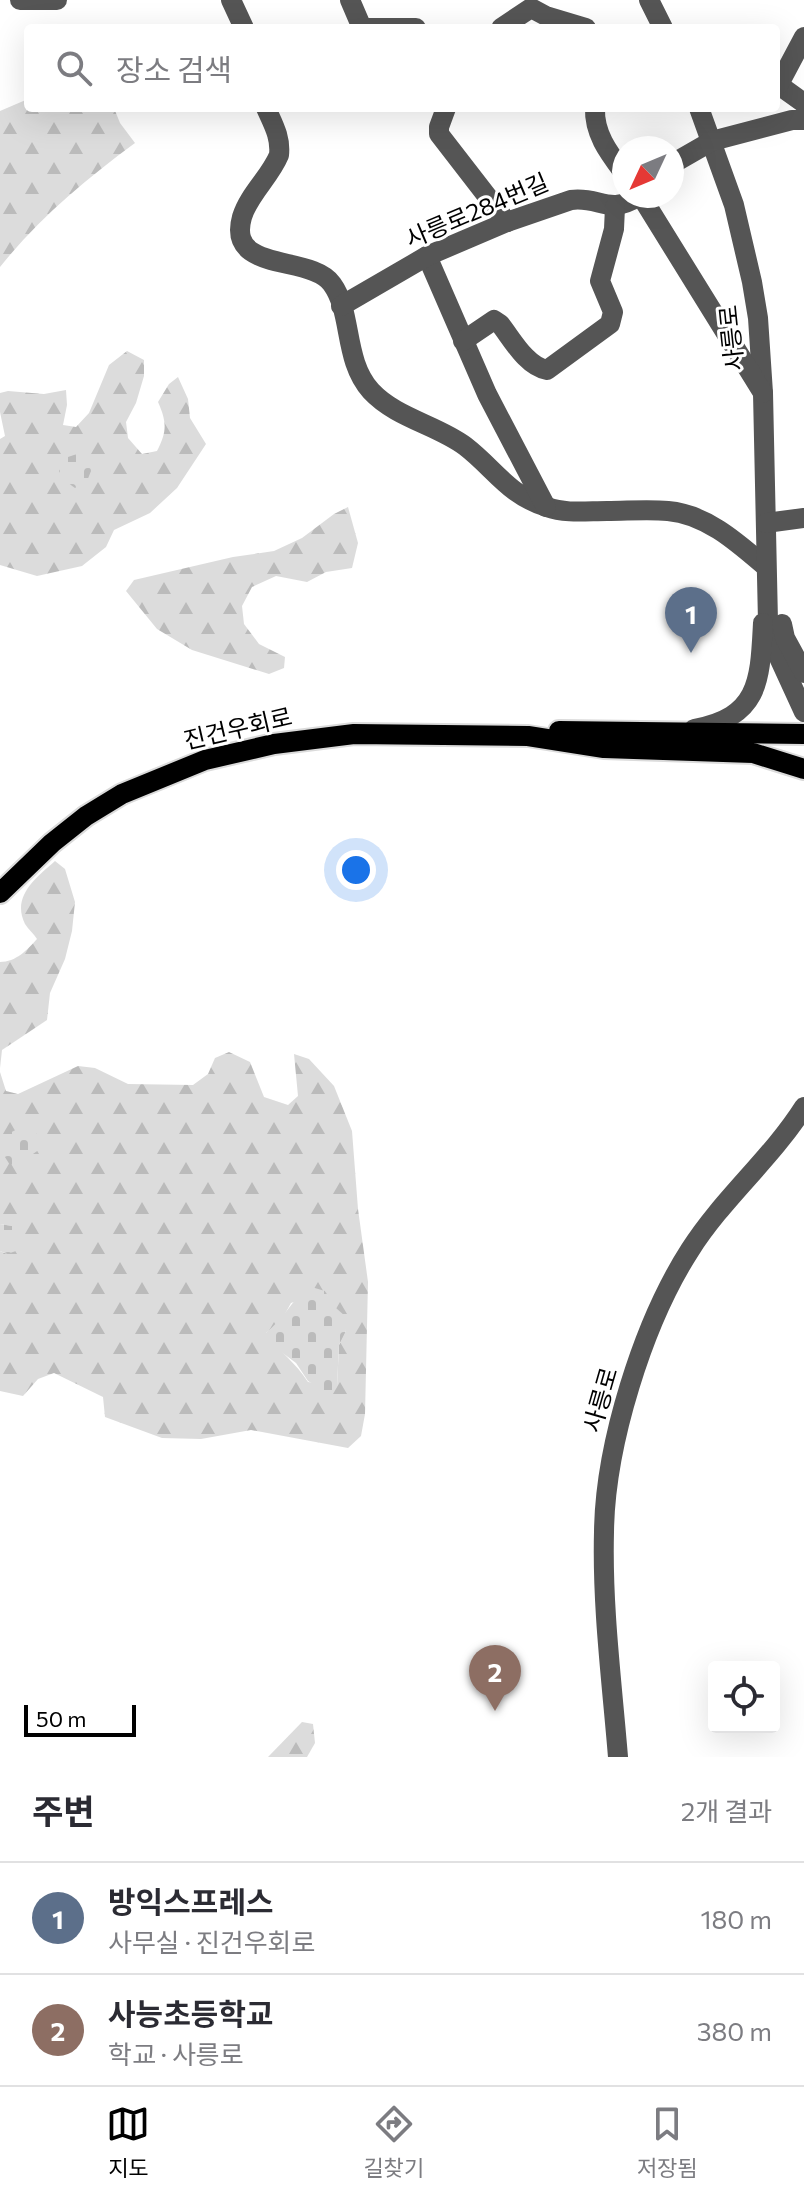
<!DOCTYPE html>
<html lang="ko">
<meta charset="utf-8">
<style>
body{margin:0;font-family:Commissioner,"Noto Sans KR",sans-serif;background:#f7f7f7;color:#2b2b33}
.controls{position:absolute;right:24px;bottom:24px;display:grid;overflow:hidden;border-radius:8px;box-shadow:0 8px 32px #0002}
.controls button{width:72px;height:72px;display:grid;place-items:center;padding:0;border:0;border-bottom:2px solid #e1e1e2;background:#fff;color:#2b2b33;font:40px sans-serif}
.compass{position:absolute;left:612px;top:136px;width:72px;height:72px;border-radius:50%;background:#fff;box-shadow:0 8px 32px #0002;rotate:226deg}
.scale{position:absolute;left:24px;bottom:20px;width:112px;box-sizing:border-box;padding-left:8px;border:4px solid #000;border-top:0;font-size:22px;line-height:28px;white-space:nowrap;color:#000;-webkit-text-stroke:6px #fff;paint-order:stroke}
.you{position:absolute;left:356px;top:870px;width:28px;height:28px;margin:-20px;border:6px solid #fff;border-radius:50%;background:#1a73e8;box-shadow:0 0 0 12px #1a73e833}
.badge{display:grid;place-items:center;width:52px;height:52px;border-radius:50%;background:#000;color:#fff;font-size:26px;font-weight:700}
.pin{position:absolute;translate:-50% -66px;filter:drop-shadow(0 2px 4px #0008)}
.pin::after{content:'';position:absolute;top:42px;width:28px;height:24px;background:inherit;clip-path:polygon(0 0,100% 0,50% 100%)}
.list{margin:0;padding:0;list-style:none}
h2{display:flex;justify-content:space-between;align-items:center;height:104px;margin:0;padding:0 32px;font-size:34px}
h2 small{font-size:26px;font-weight:400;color:#7c7c81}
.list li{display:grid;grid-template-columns:52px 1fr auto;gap:24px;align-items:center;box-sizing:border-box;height:112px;padding:0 32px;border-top:2px solid #e1e1e2}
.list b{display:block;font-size:30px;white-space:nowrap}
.list p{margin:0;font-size:26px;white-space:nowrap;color:#7c7c81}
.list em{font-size:26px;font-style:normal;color:#7c7c81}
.icon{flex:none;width:44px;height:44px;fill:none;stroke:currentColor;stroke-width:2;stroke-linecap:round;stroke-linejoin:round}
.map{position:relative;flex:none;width:804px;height:1757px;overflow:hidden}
.search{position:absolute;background:#fff;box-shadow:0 8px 32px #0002;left:24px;right:24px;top:24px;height:88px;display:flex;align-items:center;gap:20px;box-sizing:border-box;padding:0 28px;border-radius:8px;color:#7c7c81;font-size:30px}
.sheet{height:328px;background:#fff}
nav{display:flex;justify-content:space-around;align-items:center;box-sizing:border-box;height:112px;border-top:2px solid #e1e1e2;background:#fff;font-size:22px;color:#7c7c81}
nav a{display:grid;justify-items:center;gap:4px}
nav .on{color:#000}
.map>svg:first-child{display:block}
.forest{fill:url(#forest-firs);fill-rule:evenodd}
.cemetery{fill:url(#cemetery-stones)}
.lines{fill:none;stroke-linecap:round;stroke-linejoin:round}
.major-casing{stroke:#dbdbdb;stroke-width:24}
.minor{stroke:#555;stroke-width:20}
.major{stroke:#000;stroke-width:20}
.labels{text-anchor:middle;stroke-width:6;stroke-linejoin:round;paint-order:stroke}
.street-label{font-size:24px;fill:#000;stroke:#fff}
</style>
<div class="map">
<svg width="804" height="1757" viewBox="0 0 804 1757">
<defs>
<pattern id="forest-firs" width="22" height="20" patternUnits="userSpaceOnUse" patternTransform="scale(2)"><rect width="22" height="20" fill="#dcdcdc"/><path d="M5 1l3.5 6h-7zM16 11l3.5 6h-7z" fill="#bbb"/></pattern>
<pattern id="cemetery-stones" width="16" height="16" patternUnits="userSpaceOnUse" patternTransform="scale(2)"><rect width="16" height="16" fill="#dcdcdc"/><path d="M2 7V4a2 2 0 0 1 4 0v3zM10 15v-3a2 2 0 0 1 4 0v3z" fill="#bbb"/></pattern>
</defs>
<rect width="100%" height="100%" fill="#fff"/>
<g class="forest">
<path d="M 28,99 L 28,108 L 114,108 L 120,123 L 135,143 C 85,180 39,218 0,267 L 0,111 Z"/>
<path d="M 127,351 L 144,360 L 144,376 L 136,403 L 126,422 L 128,438 L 142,454 L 157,451 C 167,432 167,422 158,402 L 169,384 L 178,377 L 188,399 L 190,418 L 206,444 L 177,488 L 150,513 L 114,530 L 106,547 L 82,566 L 37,576 L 0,565 L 0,439 L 5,436 L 0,412 L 0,393 L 8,391 L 44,394 L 66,390 L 67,405 L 63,425 L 76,427 L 89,413 L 109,365 Z"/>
<path d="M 348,507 L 358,543 L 352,568 L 326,572 L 307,582 L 276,576 L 252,587 L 242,606 L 244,624 L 259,644 L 285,657 L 284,668 L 269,674 L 192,650 L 157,629 L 126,591 L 134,580 L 233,557 L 274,551 L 302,538 L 334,514 Z"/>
<path d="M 55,861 L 65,869 L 75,902 L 72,931 L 65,959 L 50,993 L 47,1020 L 2,1050 L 0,1068 L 0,962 C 16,962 27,950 37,939 C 34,934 28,929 25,924 C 11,896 37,877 55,861 Z"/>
<path d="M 229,1052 L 250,1062 L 264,1097 L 288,1105 L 298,1096 L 294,1054 L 309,1059 L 334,1086 L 352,1131 L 358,1209 L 368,1282 L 365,1414 L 361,1436 L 348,1448 L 251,1430 L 201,1439 L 162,1438 L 105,1417 L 103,1397 L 54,1373 L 38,1379 L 23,1396 L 0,1391 L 0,1251 L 7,1254 L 12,1226 L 0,1224 L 0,1072 L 6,1091 L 18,1094 L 78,1066 L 95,1068 L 128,1084 L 193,1085 L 208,1074 L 215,1058 ZM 325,1291 L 346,1331 L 339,1345 L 337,1386 L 308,1382 C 296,1363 279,1351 266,1333 L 281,1321 L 291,1303 Z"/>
<path d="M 302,1722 L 313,1724 L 315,1743 L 307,1757 L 268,1757 Z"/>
</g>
<g class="cemetery">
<path d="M 77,454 L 89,462 L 91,471 L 87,481 L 75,488 L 64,480 L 59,471 L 65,458 Z"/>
<path d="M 21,1127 L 39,1135 L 40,1149 L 23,1161 L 10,1165 L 3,1154 L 8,1134 Z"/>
<path d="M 0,1224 L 12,1226 L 18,1232 L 16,1251 L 7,1254 L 0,1251 Z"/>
<path d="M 308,1286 L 325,1291 L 336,1308 L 345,1316 L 346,1331 L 339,1345 L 337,1386 L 328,1393 L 308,1381 L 296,1363 L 280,1351 L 265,1346 L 266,1333 C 283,1319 292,1301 308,1286 Z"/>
</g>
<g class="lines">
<g class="major-casing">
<g id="major">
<path d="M 559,731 L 804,734"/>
<path d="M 0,893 L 52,843 L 86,816 L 122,794 L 205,760 L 274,744 L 354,734 L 528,736 L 604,748 L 753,753 L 804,769"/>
</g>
</g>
<g class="minor">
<path d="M 20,0 L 57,0"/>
<path d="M 231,0 L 244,28"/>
<path d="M 350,0 L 362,28"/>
<path d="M 649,0 L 663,28"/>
<path d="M 361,28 L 416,28"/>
<path d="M 501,28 L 531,8 L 546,16 L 586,28"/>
<path d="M 776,83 L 804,103"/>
<path d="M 779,84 L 804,37"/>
<path d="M 266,108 C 273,124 281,137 279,155 C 270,177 249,194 242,217 C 226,274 311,254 332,284 C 353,313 343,360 371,391 C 396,418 437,425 465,446 C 495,469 508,495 547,507 C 566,514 587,511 607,511 C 627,511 648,509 668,511 C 706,514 738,543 766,567"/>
<path d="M 446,108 L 439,127 L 439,134 L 507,222"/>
<path d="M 595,108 C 594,134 609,153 624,173"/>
<path d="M 699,108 L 734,205 L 752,282 L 758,318 L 763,393 L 768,622 L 776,651 L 804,712"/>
<path d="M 672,164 L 712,141 L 792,120 L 804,120"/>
<path d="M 641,196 L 763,393"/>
<path d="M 427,256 L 487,394 L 546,507"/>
<path d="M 341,306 L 427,256 L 507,222 L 571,200 C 600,196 609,216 639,196"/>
<path d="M 463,341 L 494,320 L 500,324 C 512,339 526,366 547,370 L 610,324 L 613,312 L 600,281 L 614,229 L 615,207"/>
<path d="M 766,523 L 804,518"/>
<path d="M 782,624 L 785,638 L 804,673"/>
<path d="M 694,729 C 760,717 760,680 763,623"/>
<path d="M 618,1757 C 612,1683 602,1607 604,1532 C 605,1445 643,1323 690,1250 C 723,1198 771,1159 804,1107"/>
</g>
<use href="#major" class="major"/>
</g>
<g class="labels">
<g class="street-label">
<text transform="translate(477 211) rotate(-23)" y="8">사릉로284번길</text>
<text transform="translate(732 338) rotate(-96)" y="8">사릉로</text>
<text transform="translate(238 729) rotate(-13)" y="8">진건우회로</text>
<text transform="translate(601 1400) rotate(-74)" y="8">사릉로</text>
</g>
</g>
</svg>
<div class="controls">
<button><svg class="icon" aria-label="locate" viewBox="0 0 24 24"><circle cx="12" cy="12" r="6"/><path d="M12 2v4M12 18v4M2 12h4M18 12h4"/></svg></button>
</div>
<svg class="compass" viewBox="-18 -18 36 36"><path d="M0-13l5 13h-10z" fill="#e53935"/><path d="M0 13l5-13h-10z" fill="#7c7c81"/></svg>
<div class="scale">50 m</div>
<div class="you"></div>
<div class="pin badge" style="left:691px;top:653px;background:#5c6f8a">1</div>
<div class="pin badge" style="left:495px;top:1711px;background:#8d6e63">2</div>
<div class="search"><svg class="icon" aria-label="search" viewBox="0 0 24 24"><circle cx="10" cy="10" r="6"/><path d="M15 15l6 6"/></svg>장소 검색</div>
</div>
<section class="sheet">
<h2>주변<small>2개 결과</small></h2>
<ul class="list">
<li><span class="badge" style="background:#5c6f8a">1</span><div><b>방익스프레스</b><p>사무실 · 진건우회로</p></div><em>180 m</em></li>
<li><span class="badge" style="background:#8d6e63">2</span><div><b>사능초등학교</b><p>학교 · 사릉로</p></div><em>380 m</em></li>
</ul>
</section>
<nav>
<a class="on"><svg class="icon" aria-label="map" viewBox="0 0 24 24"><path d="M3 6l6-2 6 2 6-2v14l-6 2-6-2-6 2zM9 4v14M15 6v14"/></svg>지도</a>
<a><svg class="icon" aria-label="directions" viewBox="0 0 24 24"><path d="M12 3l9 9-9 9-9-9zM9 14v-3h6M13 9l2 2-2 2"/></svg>길찾기</a>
<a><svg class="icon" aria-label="saved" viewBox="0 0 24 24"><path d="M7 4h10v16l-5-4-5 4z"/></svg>저장됨</a>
</nav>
